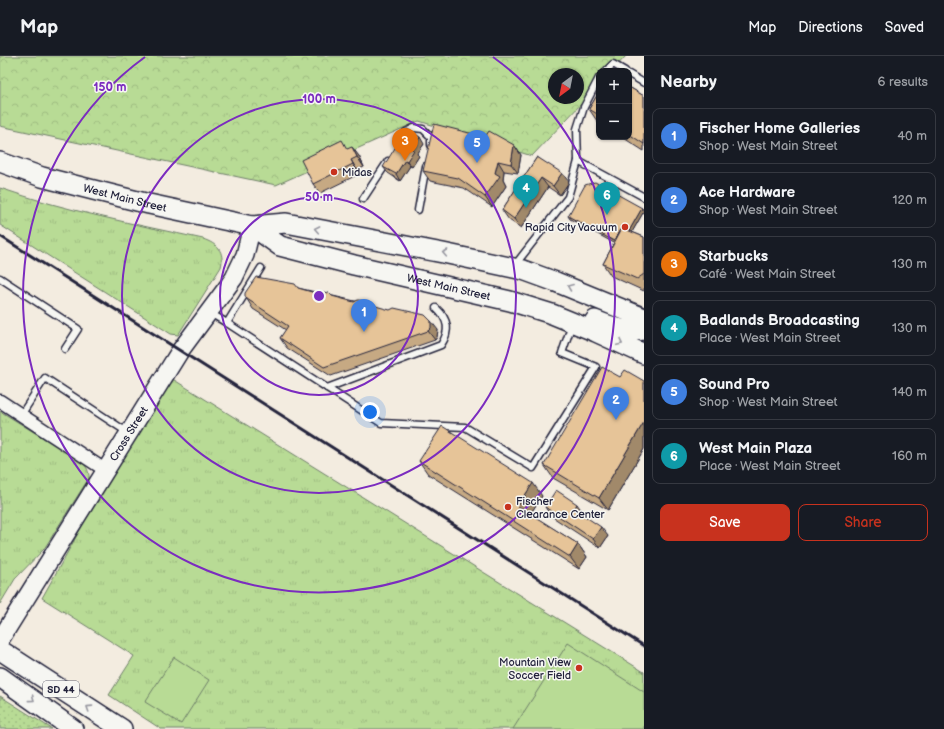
<!DOCTYPE html>
<meta charset="utf-8">
<style>
body{margin:0;font-family:"Balsamiq Sans",sans-serif;background:#242831;color:#f1f3f6}
.controls{position:absolute;right:12px;top:12px;display:grid;overflow:hidden;border-radius:8px;box-shadow:0 1px 3px #0004}
.controls button{width:36px;height:36px;display:grid;place-items:center;padding:0;border:0;border-bottom:1px solid #363941;background:#171b24;color:#f1f3f6;font:20px sans-serif}
.compass{position:absolute;left:548px;top:12px;width:36px;height:36px;border-radius:50%;background:#171b24;box-shadow:0 1px 3px #0004;rotate:212deg}
.you{position:absolute;left:370px;top:356px;width:14px;height:14px;margin:-10px;border:3px solid #fff;border-radius:50%;background:#1a73e8;box-shadow:0 0 0 6px #1a73e833}
.badge{display:grid;place-items:center;width:26px;height:26px;border-radius:50%;background:#c8321e;color:#fff;font-size:13px;font-weight:700}
.pin{position:absolute;translate:-50% -33px;filter:drop-shadow(0 1px 2px #0008)}
.pin::after{content:'';position:absolute;top:21px;width:14px;height:12px;background:inherit;clip-path:polygon(0 0,100% 0,50% 100%)}
.list{margin:0;padding:0;list-style:none}
h2{display:flex;justify-content:space-between;align-items:center;height:52px;margin:0;padding:0 16px;font-size:17px}
h2 small{font-size:13px;font-weight:400;color:#9ea1a6}
.list li{display:grid;grid-template-columns:26px 1fr auto;gap:12px;align-items:center;box-sizing:border-box;height:56px;margin:0 8px 8px;padding:0 8px;border:1px solid #363941;border-radius:8px}
.list b{display:block;font-size:15px;white-space:nowrap}
.list p{margin:0;font-size:13px;white-space:nowrap;color:#9ea1a6}
.list em{font-size:13px;font-style:normal;color:#9ea1a6}
.actions{display:flex;gap:8px;padding:12px 16px}
.actions a{flex:1;padding:9px 0;border:1px solid #c8321e;border-radius:8px;text-align:center;font-size:14px;color:#c8321e}
.actions .main{background:#c8321e;color:#fff}
.map{position:relative;flex:none;width:644px;height:673px;overflow:hidden}
header{display:flex;align-items:center;gap:24px;box-sizing:border-box;height:56px;padding:0 20px;background:#171b24;border-bottom:1px solid #363941}
header strong{font-size:19px}
nav{display:flex;gap:22px;margin-inline-start:auto;font-size:14px}
main{display:flex}
aside{flex:1;background:#171b24}
.map>svg:first-child{display:block}
.grass{fill:url(#grass-tufts);stroke:#6d7e68}
.forest{fill:url(#forest-crowns);stroke:#6d7e68;fill-rule:evenodd}
.park{fill:url(#park-dots);stroke:#6d7e68}
.pitch{fill:#b8db95;stroke:#6d7e68}
.lines{fill:none;stroke-linecap:round;stroke-linejoin:round}
.lane-casing{stroke:#22223b;stroke-width:9}
.street-casing{stroke:#22223b;stroke-width:15}
.secondary-casing{stroke:#22223b;stroke-width:20}
.primary-casing{stroke:#22223b;stroke-width:22}
.lane{stroke:#f6f6f2;stroke-width:6}
.street{stroke:#f6f6f2;stroke-width:12}
.secondary{stroke:#f6f6f2;stroke-width:17}
.primary{stroke:#f6f6f2;stroke-width:19}
.rail{stroke:#22223b;stroke-width:3}
.wall{fill:#c6a983;stroke:#22223b}
.shaded-wall{fill:#a1896a;stroke:#22223b}
.building{fill:#e6c498;stroke:#22223b}
.oneway{stroke:#9797a0}
.ring{fill:none;stroke:#7b2cbf;stroke-width:2}
.poi-dot{fill:#c8321e;stroke:#f6f6f2;stroke-width:1.5}
.labels{text-anchor:middle;stroke-width:3;stroke-linejoin:round;paint-order:stroke}
.shield{fill:#f6f6f2;stroke:#626272;stroke-width:1}
.shield-label{font-size:10px;font-weight:bold;fill:#22223b}
.poi-label{font-size:11px;fill:#22223b;stroke:#f6f6f2;text-anchor:start}
.street-label{font-size:11px;fill:#22223b;stroke:#f6f6f2}
.centre{fill:#7b2cbf;stroke:#f6f6f2;stroke-width:2}
.ring-label{font-size:12px;text-anchor:middle;font-weight:bold;fill:#7b2cbf;stroke:#f6f6f2;stroke-width:3;stroke-linejoin:round;paint-order:stroke}
</style>
<header>
<strong>Map</strong>
<nav><a>Map</a><a>Directions</a><a>Saved</a></nav>
</header>
<main>
<div class="map">
<svg width="644" height="673" viewBox="0 0 644 673">
<defs>
<pattern id="grass-tufts" width="24" height="20" patternUnits="userSpaceOnUse"><rect width="24" height="20" fill="#b8db95"/><path d="M3 7l-1-3M5 7V3M7 7l1-3M15 17l-1-3M17 17v-4M19 17l1-3" fill="none" stroke="#9ebc81"/></pattern>
<pattern id="forest-crowns" width="20" height="18" patternUnits="userSpaceOnUse"><rect width="20" height="18" fill="#b8db95"/><path d="M2 6a3 3 0 1 1 6 0M12 15a3 3 0 1 1 6 0" fill="none" stroke="#9ebc81"/></pattern>
<pattern id="park-dots" width="8" height="8" patternUnits="userSpaceOnUse"><rect width="8" height="8" fill="#b8db95"/><path d="M2 2h.1M6 6h.1" fill="none" stroke="#9ebc81" stroke-width="1.8" stroke-linecap="round"/></pattern>
</defs>
<rect width="100%" height="100%" fill="#f3ece0"/>
<filter id="ink" filterUnits="userSpaceOnUse"><feTurbulence type="fractalNoise" baseFrequency=".025" numOctaves="2"/><feDisplacementMap in="SourceGraphic" scale="8" xChannelSelector="R" yChannelSelector="G"/><feConvolveMatrix kernelMatrix="1 2 1 2 8 2 1 2 1" color-interpolation-filters="sRGB"/></filter>
<g filter="url(#ink)">
<g class="grass">
<path d="M 0,132 C 66,155 135,168 203,183 C 217,188 225,195 221,211 L 178,279 L 171,278 L 0,169 Z"/>
<path d="M 171,322 L 644,616 L 644,673 L 161,673 L 109,639 L 134,600 L 42,542 L 105,429 Z"/>
<path d="M 0,355 L 82,406 C 87,411 89,415 89,422 L 44,493 L 15,523 L 0,548 Z"/>
</g>
<path class="forest" d="M 0,0 L 626,0 L 612,15 L 599,15 L 599,29 L 532,100 L 419,65 L 276,129 L 0,70 ZM 554,18 L 578,18 L 578,42 L 554,42 Z"/>
<path class="park" d="M 0,640 L 52,673 L 0,673 Z"/>
<g class="pitch">
<path d="M 568,587 L 644,636 L 644,673 L 513,673 Z"/>
<path d="M 174,601 L 209,624 L 181,668 L 145,646 Z"/>
</g>
<g class="lines">
<g class="lane-casing">
<g id="lane">
<path d="M 606,15 L 613,8 L 625,15"/>
<path d="M 629,18 L 644,27"/>
<path d="M 404,79 L 406,76 L 414,72 L 423,73 L 431,81 L 431,89"/>
<path d="M 578,105 L 644,141"/>
<path d="M 363,143 L 388,105"/>
<path d="M 418,154 L 426,110"/>
<path d="M 515,209 L 568,141 L 578,105 L 577,73 L 584,51 L 599,22"/>
<path d="M 0,222 L 78,273 L 65,293"/>
<path d="M 210,257 L 227,267 L 261,212"/>
<path d="M 227,267 L 381,367 L 465,371 L 533,412 L 596,311 L 562,297 L 572,268"/>
<path d="M 327,332 L 441,289 C 450,275 449,264 436,252"/>
<path d="M 21,359 L 45,322 L 127,376"/>
</g>
</g>
<g class="street-casing">
<path id="street" d="M 0,345 L 105,414"/>
</g>
<g class="secondary-casing">
<g id="secondary">
<path id="s1" d="M 0,584 L 180,295 L 234,222 L 245,199 L 252,170"/>
</g>
</g>
<g class="primary-casing">
<g id="primary">
<path id="s2" d="M 0,106 L 42,121 L 149,148 L 252,170 L 286,167 L 443,197 L 523,214 L 556,226 L 644,262"/>
<path id="s3" d="M 252,170 L 280,190 L 354,209 L 510,245 L 552,258 L 596,276 L 644,298"/>
<path d="M 595,264 C 610,270 628,277 644,274"/>
<path d="M 0,594 L 122,673"/>
<path d="M 0,621 L 73,673"/>
</g>
</g>
<use href="#lane" class="lane"/>
<use href="#street" class="street"/>
<use href="#secondary" class="secondary"/>
<use href="#primary" class="primary"/>
<path class="rail" d="M 0,180 L 644,590"/>
</g>
<g class="wall">
<path d="M 629,31 L 644,40 L 644,95 L 622,81 L 629,81 Z"/>
<path d="M 599,36 L 599,66 L 597,65 L 589,53 Z"/>
<path d="M 424,88 L 417,98 L 419,100 L 412,111 L 410,110 L 400,125 L 388,117 L 383,111 Z"/>
<path d="M 514,89 L 521,99 L 518,117 L 504,115 L 503,124 L 506,130 L 492,151 L 464,132 L 430,125 L 423,115 Z"/>
<path d="M 348,93 L 359,100 L 364,111 L 357,114 L 359,118 L 320,137 L 313,128 Z"/>
<path d="M 537,101 L 569,126 L 560,139 L 548,131 L 521,172 L 509,164 L 502,154 Z"/>
<path d="M 642,152 L 644,155 L 632,176 L 644,181 L 644,235 L 611,220 L 603,208 L 614,187 L 570,163 L 568,160 Z"/>
<path d="M 298,232 L 368,248 L 438,274 L 437,281 L 435,284 L 331,320 L 287,292 L 280,282 L 286,274 L 253,253 L 245,240 Z"/>
<path d="M 620,321 L 644,325 L 644,393 L 608,454 L 553,422 L 544,409 Z"/>
<path d="M 419,405 L 542,440 L 530,458 L 578,488 L 587,501 L 579,513 L 428,418 Z"/>
<path d="M 545,451 L 584,458 L 583,459 L 608,480 L 600,492 L 551,460 Z"/>
</g>
<g class="shaded-wall">
<path d="M 420,81 L 424,88 L 417,98 L 419,100 L 412,111 L 407,105 L 412,93 Z"/>
<path d="M 514,89 L 521,99 L 518,117 L 511,108 Z"/>
<path d="M 352,91 L 359,100 L 364,111 L 357,101 Z"/>
<path d="M 351,104 L 357,114 L 359,118 L 353,108 Z"/>
<path d="M 405,104 L 410,110 L 400,125 L 396,118 Z"/>
<path d="M 498,105 L 504,115 L 503,124 L 506,130 L 492,151 L 485,141 L 495,117 Z"/>
<path d="M 562,117 L 569,126 L 560,139 L 553,130 Z"/>
<path d="M 541,122 L 548,131 L 521,172 L 514,163 Z"/>
<path d="M 642,152 L 644,155 L 623,192 L 621,189 Z"/>
<path d="M 431,265 L 438,274 L 437,281 L 435,284 L 428,275 Z"/>
<path d="M 644,366 L 644,393 L 608,454 L 599,442 Z"/>
<path d="M 533,427 L 542,440 L 527,463 L 518,450 Z"/>
<path d="M 577,448 L 584,458 L 581,462 L 574,453 Z"/>
<path d="M 601,471 L 608,480 L 600,492 L 593,483 Z"/>
<path d="M 578,488 L 587,501 L 579,513 L 570,501 Z"/>
</g>
<g class="building">
<path d="M 629,31 L 644,40 L 644,88 L 629,78 Z"/>
<path d="M 599,36 L 599,59 L 589,53 Z"/>
<path d="M 434,68 L 485,81 L 489,75 L 514,89 L 511,108 L 498,105 L 495,117 L 500,120 L 485,141 L 458,122 L 423,115 Z"/>
<path d="M 407,73 L 420,81 L 412,93 L 414,94 L 407,105 L 405,104 L 396,118 L 383,111 Z"/>
<path d="M 342,84 L 347,93 L 352,91 L 357,101 L 351,104 L 353,108 L 313,128 L 301,104 Z"/>
<path d="M 537,101 L 562,117 L 553,130 L 541,122 L 514,163 L 502,154 Z"/>
<path d="M 595,126 L 642,152 L 629,175 L 622,172 L 614,185 L 568,160 L 585,129 Z"/>
<path d="M 622,172 L 644,181 L 644,218 L 637,223 L 603,208 Z"/>
<path d="M 256,221 L 295,228 L 298,232 L 319,238 L 323,236 L 329,237 L 332,240 L 354,246 L 358,244 L 364,245 L 368,248 L 390,254 L 394,252 L 425,259 L 431,265 L 431,272 L 428,275 L 324,311 L 280,282 L 288,270 L 247,243 L 245,240 L 245,237 Z"/>
<path d="M 602,311 L 620,321 L 625,314 L 644,325 L 644,366 L 599,442 L 544,409 Z"/>
<path d="M 442,370 L 533,427 L 518,450 L 578,488 L 570,501 L 419,405 Z"/>
<path d="M 556,434 L 577,448 L 574,453 L 601,471 L 593,483 L 545,451 Z"/>
</g>
<defs><path id="oneway-chevron" d="M-2-3.5L2.5 0L-2 3.5" fill="none" stroke-width="1.6" stroke-linecap="round" stroke-linejoin="round"/></defs>
<g class="oneway">
<use href="#oneway-chevron" transform="translate(317 173) rotate(-169)"/>
<use href="#oneway-chevron" transform="translate(445 197) rotate(-169)"/>
<use href="#oneway-chevron" transform="translate(570 231) rotate(-158)"/>
<use href="#oneway-chevron" transform="translate(620 287) rotate(25)"/>
<use href="#oneway-chevron" transform="translate(32 643) rotate(36)"/>
<use href="#oneway-chevron" transform="translate(89 652) rotate(-147)"/>
</g>
</g>
<g class="ring">
<circle cx="319" cy="240" r="99"/>
<circle cx="319" cy="240" r="197"/>
<path d="M493 1A296 296 0 1 1 145 1"/>
</g>
<g class="poi-dot">
<circle cx="334" cy="116" r="4"/>
<circle cx="625" cy="171" r="4"/>
<circle cx="508" cy="451" r="4"/>
<circle cx="579" cy="612" r="4"/>
</g>
<g class="labels">
<rect class="shield" x="43" y="625" width="36" height="16" rx="3"/>
<g class="shield-label">
<text x="61" y="637">SD 44</text>
</g>
<g class="poi-label">
<text x="342" y="120">Midas</text>
<text x="617" y="175" text-anchor="end">Rapid City Vacuum</text>
<text x="516" y="449">Fischer<tspan x="516" dy="13">Clearance Center</tspan></text>
<text x="571" y="610" text-anchor="end">Mountain View<tspan x="571" dy="13">Soccer Field</tspan></text>
</g>
<g class="street-label">
<text dy="4" stroke="none"><textPath href="#s2" startOffset="130">West Main Street</textPath></text>
<text dy="4" stroke="none"><textPath href="#s3" startOffset="208">West Main Street</textPath></text>
<text dy="4" stroke="none"><textPath href="#s1" startOffset="243">Cross Street</textPath></text>
</g>
</g>
<circle cx="319" cy="240" r="6" class="centre"/>
<g class="ring-label">
<text x="110" y="35">150 m</text>
<text x="319" y="47">100 m</text>
<text x="319" y="145">50 m</text>
</g>
</svg>
<div class="controls">
<button>+</button>
<button>−</button>
</div>
<svg class="compass" viewBox="-18 -18 36 36"><path d="M0-13l5 13h-10z" fill="#e53935"/><path d="M0 13l5-13h-10z" fill="#9ea1a6"/></svg>
<div class="you"></div>
<div class="pin badge" style="left:364px;top:276px;background:#3f7fe0">1</div>
<div class="pin badge" style="left:616px;top:364px;background:#3f7fe0">2</div>
<div class="pin badge" style="left:405px;top:105px;background:#e8710a">3</div>
<div class="pin badge" style="left:526px;top:152px;background:#0f9aa8">4</div>
<div class="pin badge" style="left:477px;top:107px;background:#3f7fe0">5</div>
<div class="pin badge" style="left:607px;top:159px;background:#0f9aa8">6</div>
</div>
<aside>
<h2>Nearby<small>6 results</small></h2>
<ul class="list">
<li><span class="badge" style="background:#3f7fe0">1</span><div><b>Fischer Home Galleries</b><p>Shop · West Main Street</p></div><em>40 m</em></li>
<li><span class="badge" style="background:#3f7fe0">2</span><div><b>Ace Hardware</b><p>Shop · West Main Street</p></div><em>120 m</em></li>
<li><span class="badge" style="background:#e8710a">3</span><div><b>Starbucks</b><p>Café · West Main Street</p></div><em>130 m</em></li>
<li><span class="badge" style="background:#0f9aa8">4</span><div><b>Badlands Broadcasting</b><p>Place · West Main Street</p></div><em>130 m</em></li>
<li><span class="badge" style="background:#3f7fe0">5</span><div><b>Sound Pro</b><p>Shop · West Main Street</p></div><em>140 m</em></li>
<li><span class="badge" style="background:#0f9aa8">6</span><div><b>West Main Plaza</b><p>Place · West Main Street</p></div><em>160 m</em></li>
</ul>
<div class="actions"><a class="main">Save</a><a>Share</a></div>
</aside>
</main>
